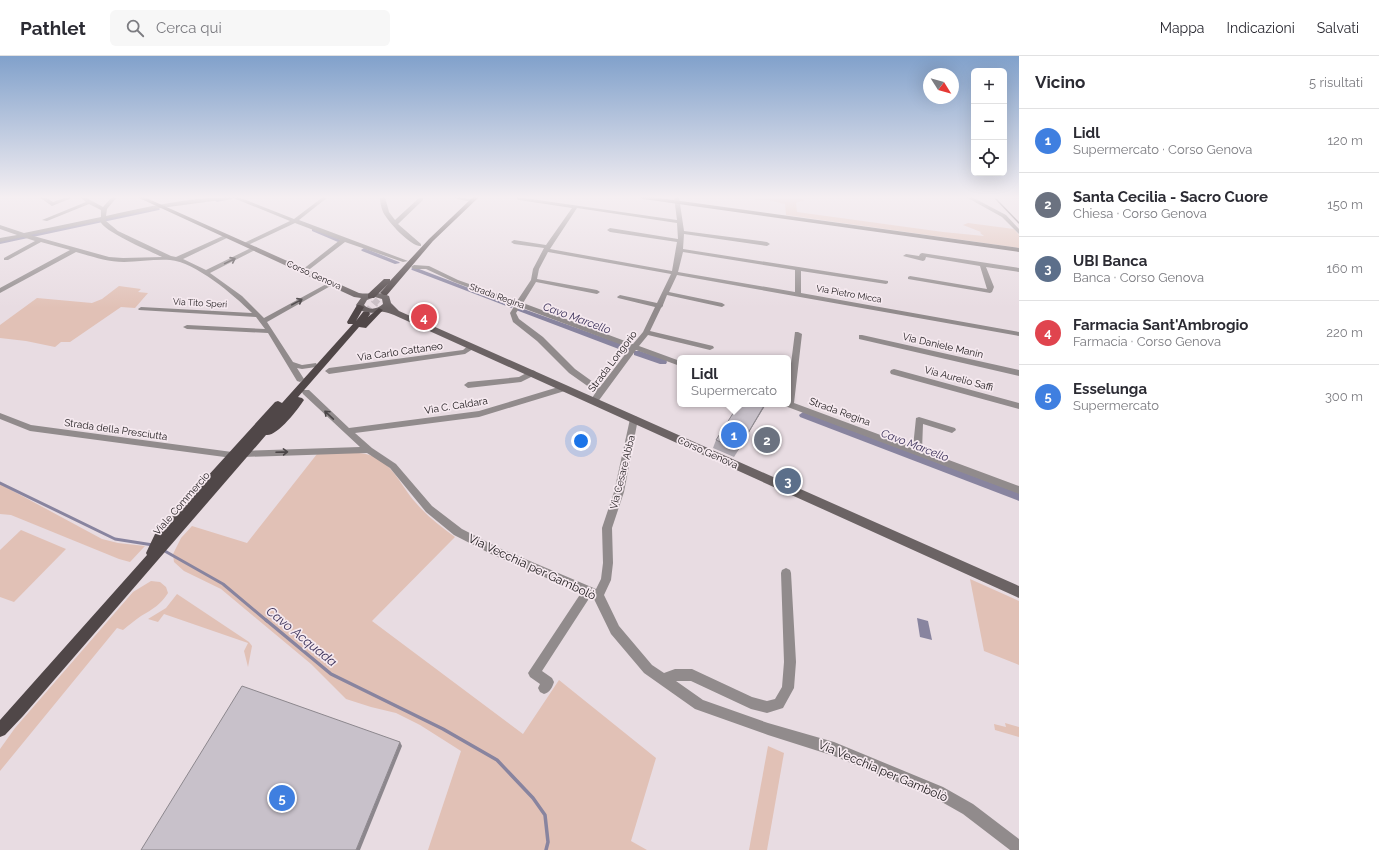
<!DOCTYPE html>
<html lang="it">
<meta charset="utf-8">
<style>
body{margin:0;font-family:Raleway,sans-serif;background:#f7f7f7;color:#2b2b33}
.controls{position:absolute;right:12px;top:12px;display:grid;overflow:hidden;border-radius:6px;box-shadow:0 4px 16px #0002}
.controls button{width:36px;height:36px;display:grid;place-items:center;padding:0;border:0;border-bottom:1px solid #e1e1e2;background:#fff;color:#2b2b33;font:20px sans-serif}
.compass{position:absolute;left:923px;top:12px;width:36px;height:36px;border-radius:50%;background:#fff;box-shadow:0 4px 16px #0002;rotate:127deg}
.you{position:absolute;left:581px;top:385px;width:14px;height:14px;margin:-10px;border:3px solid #fff;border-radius:50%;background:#1a73e8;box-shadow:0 0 0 6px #1a73e833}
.badge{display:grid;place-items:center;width:26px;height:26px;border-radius:50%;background:#111827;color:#fff;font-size:13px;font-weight:700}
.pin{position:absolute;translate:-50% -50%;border:2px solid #fff;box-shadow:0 1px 4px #0006}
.popup{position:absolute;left:677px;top:299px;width:114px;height:52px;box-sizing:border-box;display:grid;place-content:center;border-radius:6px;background:#fff;filter:drop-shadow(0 1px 3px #0005);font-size:13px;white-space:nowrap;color:#7c7c81}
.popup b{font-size:15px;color:#2b2b33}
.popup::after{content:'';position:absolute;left:50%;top:100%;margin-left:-8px;border:8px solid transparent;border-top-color:#fff}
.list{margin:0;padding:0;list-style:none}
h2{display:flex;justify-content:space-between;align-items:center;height:52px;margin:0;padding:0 16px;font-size:17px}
h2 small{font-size:13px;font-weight:400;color:#7c7c81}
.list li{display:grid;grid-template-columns:26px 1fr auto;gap:12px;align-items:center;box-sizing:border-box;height:64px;padding:0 16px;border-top:1px solid #e1e1e2}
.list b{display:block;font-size:15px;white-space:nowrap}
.list p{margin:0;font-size:13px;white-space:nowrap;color:#7c7c81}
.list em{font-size:13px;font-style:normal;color:#7c7c81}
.icon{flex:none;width:22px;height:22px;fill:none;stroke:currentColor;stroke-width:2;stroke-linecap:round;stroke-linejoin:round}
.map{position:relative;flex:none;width:1019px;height:794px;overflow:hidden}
header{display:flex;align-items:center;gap:24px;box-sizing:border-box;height:56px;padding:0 20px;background:#fff;border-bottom:1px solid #e1e1e2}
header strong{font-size:19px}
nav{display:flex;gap:22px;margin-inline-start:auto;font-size:14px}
.search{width:280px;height:36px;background:#f7f7f7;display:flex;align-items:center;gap:10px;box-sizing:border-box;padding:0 14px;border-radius:6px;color:#7c7c81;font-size:15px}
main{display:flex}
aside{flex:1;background:#fff}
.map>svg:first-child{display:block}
.green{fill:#e1c1b6}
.water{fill:#88849f}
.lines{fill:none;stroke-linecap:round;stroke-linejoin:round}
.stream-far1{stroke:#88849f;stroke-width:3}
.stream{stroke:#88849f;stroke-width:3.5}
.canal{fill:#88849f;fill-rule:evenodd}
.primary-tunnel-far1{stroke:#c9bec4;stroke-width:6;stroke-dasharray:6 3.5;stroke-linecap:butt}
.primary-tunnel{stroke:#c9bec4;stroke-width:8;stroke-dasharray:8 4.5;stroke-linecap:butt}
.minor{fill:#918b8c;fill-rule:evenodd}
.secondary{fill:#6b6364;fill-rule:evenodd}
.primary{fill:#504748;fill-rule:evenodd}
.rail{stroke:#6a6367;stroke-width:1.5}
.wall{fill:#aca6ae}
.shaded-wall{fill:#8c878d}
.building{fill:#c8c1ca;stroke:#8c878d}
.oneway{stroke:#4a4547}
.labels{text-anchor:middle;stroke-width:3.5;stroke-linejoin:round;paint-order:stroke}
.far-street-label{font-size:9px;fill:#1b1719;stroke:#f5e9ef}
.street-label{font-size:10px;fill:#1b1719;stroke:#f5e9ef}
.water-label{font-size:11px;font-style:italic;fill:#3a3059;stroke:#f5e9ef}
.near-street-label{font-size:12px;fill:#1b1719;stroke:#f5e9ef}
.near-water-label{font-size:13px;font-style:italic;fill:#3a3059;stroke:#f5e9ef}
</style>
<header>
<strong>Pathlet</strong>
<div class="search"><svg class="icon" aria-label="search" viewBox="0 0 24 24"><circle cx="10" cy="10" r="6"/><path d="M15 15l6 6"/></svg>Cerca qui</div>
<nav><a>Mappa</a><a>Indicazioni</a><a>Salvati</a></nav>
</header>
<main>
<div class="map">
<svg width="1019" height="794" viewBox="0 0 1019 794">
<rect width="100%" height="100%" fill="#e8dce2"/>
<g class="green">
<path d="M 754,141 L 796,141 L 804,144 L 796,147 L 797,156 L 943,176 L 984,180 L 980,177 L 981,176 L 963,169 L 968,167 L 1014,173 L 1019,179 L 1019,192 L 786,159 L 785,148 L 768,144 L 755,144 Z"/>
<path d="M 119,230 L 141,233 L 138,236 L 148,237 L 135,252 L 121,251 L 70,286 L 61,286 L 55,291 L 26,285 L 0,282 L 0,269 L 37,242 L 92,247 L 102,243 Z"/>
<path d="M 317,398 C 330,398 354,395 366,398 C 393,405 399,428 416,447 C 427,460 441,471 455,481 L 372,565 L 523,678 L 559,624 L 656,702 L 631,785 L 647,794 L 428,794 L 461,695 L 420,669 L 396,657 L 371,651 L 346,643 L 311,608 L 221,533 L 184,515 L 174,506 L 173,498 L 181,482 L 192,470 L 247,487 Z"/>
<path d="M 0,428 L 102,483 L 118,487 L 145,490 L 130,506 L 119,503 L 11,459 L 0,458 Z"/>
<path d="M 21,474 L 66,493 L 14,546 L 0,541 L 0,494 Z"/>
<path d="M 970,523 L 1019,545 L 1019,609 L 984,595 Z"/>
<path d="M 151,525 L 160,526 L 166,531 L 168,537 C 160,549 153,553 141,560 C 135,564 129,569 123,574 L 117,572 L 0,715 L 0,693 L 15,672 L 133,536 Z"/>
<path d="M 177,538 L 249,586 L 252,590 L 248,611 L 244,595 L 248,587 L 164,558 L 158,566 L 148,563 L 166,552 Z"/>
<path d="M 1005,667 L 1019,671 L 1019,681 L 995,674 L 994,668 L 1006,671 Z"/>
<path d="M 768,690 L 784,697 L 767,794 L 749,794 Z"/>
</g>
<path class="water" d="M 917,562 L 928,565 L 932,584 L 920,581 Z"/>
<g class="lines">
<g class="stream-far1">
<path d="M 0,427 L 115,483 L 153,489"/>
<path d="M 163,494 L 223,528 L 267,565"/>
</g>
<path class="stream" d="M 266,564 L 331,618 L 443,673 L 497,704 L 533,742 L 545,759 L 548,786 L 546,794"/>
<g class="canal">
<path d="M 230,141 L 241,141 L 217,146 L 214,144 Z"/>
<path d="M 157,151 L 160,153 L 159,154 L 0,188 L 0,184 Z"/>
<path d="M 312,173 L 316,173 L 343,185 L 338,186 L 312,175 Z"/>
<path d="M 364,192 L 399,206 L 400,207 L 395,208 L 362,195 L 361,194 Z"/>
<path d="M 414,211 L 513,249 L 514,250 L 511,252 L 509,251 L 412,214 L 411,213 Z"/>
<path d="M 518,251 L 630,291 L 631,293 L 630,295 L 624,295 L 516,254 L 516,252 Z"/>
<path d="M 634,295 L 640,295 L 666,304 L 667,306 L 666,308 L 660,308 L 634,299 Z"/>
<path d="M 803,356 L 1019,437 L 1019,445 L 800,361 L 799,359 Z"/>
</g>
<path class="primary-tunnel-far1" d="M 374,248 L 384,237"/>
<path class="primary-tunnel" d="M 366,258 L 375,247"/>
<g class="minor">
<path d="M 39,141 L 45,141 L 53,146 L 67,141 L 74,141 L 52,150 Z"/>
<path d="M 80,141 L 85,141 L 103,151 L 112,141 L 117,141 L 107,153 L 106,160 C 147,151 189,141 230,141 L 228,143 L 161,152 L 106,163 L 106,165 L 118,175 L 171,200 L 176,201 L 225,179 L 229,179 L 229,181 L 183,203 L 206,214 L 253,191 L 257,191 L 257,193 L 210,217 L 242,240 L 264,262 L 330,226 L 334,226 L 334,228 L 267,266 L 293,306 L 302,309 L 316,307 L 317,309 L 316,311 L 302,313 L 297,312 L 304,323 L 300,326 L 297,325 L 268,277 L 187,273 L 183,271 L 187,269 L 265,273 L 256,261 L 139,254 L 138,253 L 141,251 L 252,257 C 234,239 195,206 170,204 C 155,203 139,206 124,206 C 107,206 91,200 76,196 L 0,237 L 0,232 L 70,194 L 41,186 L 8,204 L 4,204 L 4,202 L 35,185 L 23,181 L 0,186 L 0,182 L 17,179 L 0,173 L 0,169 L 24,177 L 101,161 L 101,154 L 89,148 L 47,165 L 42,164 L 86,146 ZM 100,165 C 104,176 150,195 162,201 L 123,202 L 109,201 L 30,179 Z"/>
<path d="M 231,141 L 238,141 L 294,163 L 323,141 L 328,141 L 299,164 L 408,205 L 403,206 L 345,186 L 306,216 L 302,216 L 302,214 L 340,184 L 295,167 L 248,189 L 244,189 L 244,187 L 290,165 Z"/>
<path d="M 380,141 L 385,141 L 389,156 L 395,164 L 419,142 L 423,142 L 423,144 L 398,168 L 421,188 L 421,190 C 411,191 388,166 383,156 C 381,151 380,146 380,141 Z"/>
<path d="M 448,141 L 459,141 L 475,144 L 472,146 Z"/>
<path d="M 517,141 L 677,164 L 674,141 L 679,141 L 684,175 L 767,186 L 770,188 L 767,190 L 684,178 L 683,193 L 888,225 L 888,227 L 886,228 L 801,215 L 801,237 L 1019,276 L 1019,280 L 677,219 L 669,236 L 722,247 L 725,249 L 722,251 L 667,239 L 663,249 L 663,250 L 661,252 L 650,275 L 713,290 L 714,292 L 710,294 L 648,279 L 639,290 L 680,305 L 680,310 L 636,294 L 597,347 L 594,348 L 590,345 L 596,336 L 569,317 L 537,285 L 513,266 L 510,257 L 515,249 L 454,226 L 426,213 L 414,213 L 411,211 L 414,209 L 429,210 L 458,224 L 517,245 L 531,224 L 533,213 L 544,192 L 514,188 L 511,186 L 514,184 L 546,189 L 572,152 L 519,144 L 517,143 ZM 577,152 L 677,167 L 678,183 L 610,172 L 607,174 L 610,176 L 677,186 L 672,215 L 550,193 ZM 548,196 L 671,218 L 657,247 L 620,239 L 617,241 L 618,242 L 655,251 L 643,276 L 633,288 L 523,247 L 536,226 L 597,238 L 600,236 L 597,234 L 537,223 L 539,213 ZM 683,196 L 795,214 L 795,236 L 678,216 ZM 520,251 L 630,292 L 600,331 L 575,313 L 543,281 L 519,263 L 516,257 Z"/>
<path d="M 966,141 L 972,141 L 1006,159 L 1019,173 L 1019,178 L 1002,161 Z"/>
<path d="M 922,197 L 1019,212 L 1019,216 L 986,211 L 994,231 L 992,236 L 990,237 L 908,223 L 908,221 L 910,220 L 987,233 L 980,210 L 926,201 L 925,204 L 923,205 L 903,200 L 906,198 L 919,200 L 920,198 Z"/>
<path d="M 795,276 L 798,276 L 802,278 L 794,347 L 913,391 L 916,362 L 919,361 L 955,372 L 956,374 L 952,377 L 923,368 L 922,394 L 1019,430 L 1019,438 L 785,350 L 784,348 L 788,348 L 788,331 Z"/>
<path d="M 859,279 L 862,279 L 1019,314 L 1019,320 L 859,283 Z"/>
<path d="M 469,289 L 472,289 L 476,291 L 465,298 L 329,318 L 325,315 L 329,312 L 463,294 Z"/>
<path d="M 894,313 L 1019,347 L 1019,353 L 891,318 L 890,316 L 891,314 Z"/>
<path d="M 532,314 L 535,315 L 536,317 L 535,319 L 521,326 L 468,332 L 464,329 L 468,326 L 519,321 Z"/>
<path d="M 565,329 L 569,332 L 568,334 L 479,361 L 355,377 L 372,392 L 396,408 L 432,450 L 462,473 L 499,492 L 596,533 L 601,523 L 603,507 L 602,472 L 614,436 L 630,363 L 634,360 L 637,361 L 638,363 L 624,436 L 612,472 L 613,507 L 611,524 L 604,539 L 619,570 L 652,609 L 664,617 L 675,613 L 692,613 L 752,641 L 767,645 L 775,643 L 782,631 L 784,606 L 781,517 L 782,514 L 786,512 L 790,514 L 791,517 L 796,606 L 794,632 L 783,652 L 767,657 L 751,653 L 691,625 L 676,625 L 703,644 L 768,667 L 834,686 L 943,731 L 973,748 L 1019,783 L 1019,794 L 1010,794 L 963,758 L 933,741 L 834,700 L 768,679 L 695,653 L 644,617 L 611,578 L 594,543 L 590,541 L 542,615 L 552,622 L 554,626 C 552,632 550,636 544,638 L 540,636 L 538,632 L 540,628 L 530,621 L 528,617 L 581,537 L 491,498 L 454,479 L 426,456 L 390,412 L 367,397 L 243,401 L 238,398 L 243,395 L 360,391 L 303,338 L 302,336 L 303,334 L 309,334 L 349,372 L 479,355 Z"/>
<path d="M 0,357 L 31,369 L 232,396 L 237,399 L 232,402 L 30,375 L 0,363 Z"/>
</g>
<g class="secondary">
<path d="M 137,141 L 144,141 L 359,237 C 369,239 378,235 389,240 L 391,247 L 399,255 L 1019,530 L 1019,542 L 394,259 C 390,258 385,255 381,256 C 370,257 363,259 356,249 L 361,242 L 354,241 ZM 375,241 L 382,243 L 383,248 C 377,253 370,255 364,249 L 367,244 Z"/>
<path d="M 640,141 L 652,141 L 1019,192 L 1019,196 L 643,143 Z"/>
</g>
<g class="primary">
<path d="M 473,141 L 479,141 L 433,185 L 387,239 L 384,239 L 380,237 L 388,228 L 374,242 L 368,242 L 368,238 L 384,223 L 390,223 L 390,225 L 429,183 Z"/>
<path d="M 357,249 L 360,249 L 364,251 L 356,265 L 363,256 L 369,256 L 370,258 L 368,261 L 379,252 L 383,254 L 366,272 L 359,271 L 298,341 L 302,342 L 304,344 C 298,353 277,381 266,379 L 23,660 L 5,679 L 0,681 L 0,664 L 147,499 L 146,497 L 155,478 L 275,346 L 278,345 L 282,347 L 353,268 L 348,268 L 347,266 Z"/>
</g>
<path class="rail" d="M 994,141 L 1019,167"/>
</g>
<path class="wall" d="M 766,348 L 734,401 L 713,392 L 716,384 Z"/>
<g class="shaded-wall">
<path d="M 765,348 L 766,348 L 734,401 L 738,394 Z"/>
<path d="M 400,686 L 402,690 L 360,794 L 356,794 Z"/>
</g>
<g class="building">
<path d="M 739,348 L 765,348 L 738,394 L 716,384 Z"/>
<path d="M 242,630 L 400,686 L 356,794 L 141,794 Z"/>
</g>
<defs><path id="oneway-shaft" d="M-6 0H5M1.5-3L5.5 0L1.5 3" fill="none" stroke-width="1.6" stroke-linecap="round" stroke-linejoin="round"/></defs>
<g class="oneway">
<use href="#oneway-shaft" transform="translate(230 205) rotate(-26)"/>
<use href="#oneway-shaft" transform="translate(297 246) rotate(-29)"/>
<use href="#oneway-shaft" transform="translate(329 359) rotate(-137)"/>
<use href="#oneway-shaft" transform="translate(282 396) rotate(-2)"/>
</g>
<linearGradient id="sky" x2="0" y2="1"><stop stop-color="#81a1cb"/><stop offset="0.56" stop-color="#f5eff2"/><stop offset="1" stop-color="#f5eff2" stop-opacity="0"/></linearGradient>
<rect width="1019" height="252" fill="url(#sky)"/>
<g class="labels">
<g class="far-street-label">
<text transform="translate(314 219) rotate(24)" y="3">Corso Genova</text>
<text transform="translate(849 238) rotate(10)" y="3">Via Pietro Micca</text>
<text transform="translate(497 240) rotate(20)" y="3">Strada Regina</text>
<text transform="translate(200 247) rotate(3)" y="3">Via Tito Speri</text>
</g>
<g class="street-label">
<text transform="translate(943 289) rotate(13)" y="4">Via Daniele Manin</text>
<text transform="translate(400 295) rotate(-8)" y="4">Via Carlo Cattaneo</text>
<text transform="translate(612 305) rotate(-53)" y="4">Strada Longorio</text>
<text transform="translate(959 322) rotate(15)" y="4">Via Aurelio Saffi</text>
<text transform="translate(456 349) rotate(-9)" y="4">Via C. Caldara</text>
<text transform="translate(840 355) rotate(20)" y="4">Strada Regina</text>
<text transform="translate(116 373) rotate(8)" y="4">Strada della Presciutta</text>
<text transform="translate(708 396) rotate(24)" y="4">Corso Genova</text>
<text transform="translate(622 416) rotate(-76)" y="4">Via Cesare Abba</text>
<text transform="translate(181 447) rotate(-49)" y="4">Viale Commercio</text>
</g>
<g class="water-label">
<text transform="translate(577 262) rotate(20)" y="4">Cavo Marcello</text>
<text transform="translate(915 389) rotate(21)" y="4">Cavo Marcello</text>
</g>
<g class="near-street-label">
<text transform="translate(532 511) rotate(25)" y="4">Via Vecchia per Gambolò</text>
<text transform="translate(883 715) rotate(23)" y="4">Via Vecchia per Gambolò</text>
</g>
<g class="near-water-label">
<text transform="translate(302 580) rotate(39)" y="5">Cavo Acquada</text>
</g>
</g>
</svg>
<div class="controls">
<button>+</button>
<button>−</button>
<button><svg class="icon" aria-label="locate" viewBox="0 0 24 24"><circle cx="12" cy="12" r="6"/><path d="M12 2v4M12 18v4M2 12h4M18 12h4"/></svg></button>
</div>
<svg class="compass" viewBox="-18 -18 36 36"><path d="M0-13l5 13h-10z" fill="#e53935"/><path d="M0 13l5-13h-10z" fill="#7c7c81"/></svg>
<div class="you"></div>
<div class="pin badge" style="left:734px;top:379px;background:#3f7fe0">1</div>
<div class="popup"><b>Lidl</b>Supermercato</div>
<div class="pin badge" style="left:767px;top:384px;background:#6b7280">2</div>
<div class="pin badge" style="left:788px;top:425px;background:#5c6f8a">3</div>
<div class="pin badge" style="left:424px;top:261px;background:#e0444e">4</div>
<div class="pin badge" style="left:282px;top:742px;background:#3f7fe0">5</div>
</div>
<aside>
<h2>Vicino<small>5 risultati</small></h2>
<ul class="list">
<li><span class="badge" style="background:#3f7fe0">1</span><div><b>Lidl</b><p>Supermercato · Corso Genova</p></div><em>120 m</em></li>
<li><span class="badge" style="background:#6b7280">2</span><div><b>Santa Cecilia - Sacro Cuore</b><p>Chiesa · Corso Genova</p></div><em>150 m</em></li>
<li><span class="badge" style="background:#5c6f8a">3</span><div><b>UBI Banca</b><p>Banca · Corso Genova</p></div><em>160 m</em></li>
<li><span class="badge" style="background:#e0444e">4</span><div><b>Farmacia Sant'Ambrogio</b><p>Farmacia · Corso Genova</p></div><em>220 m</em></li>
<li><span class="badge" style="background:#3f7fe0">5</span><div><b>Esselunga</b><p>Supermercato</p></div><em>300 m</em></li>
</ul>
</aside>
</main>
